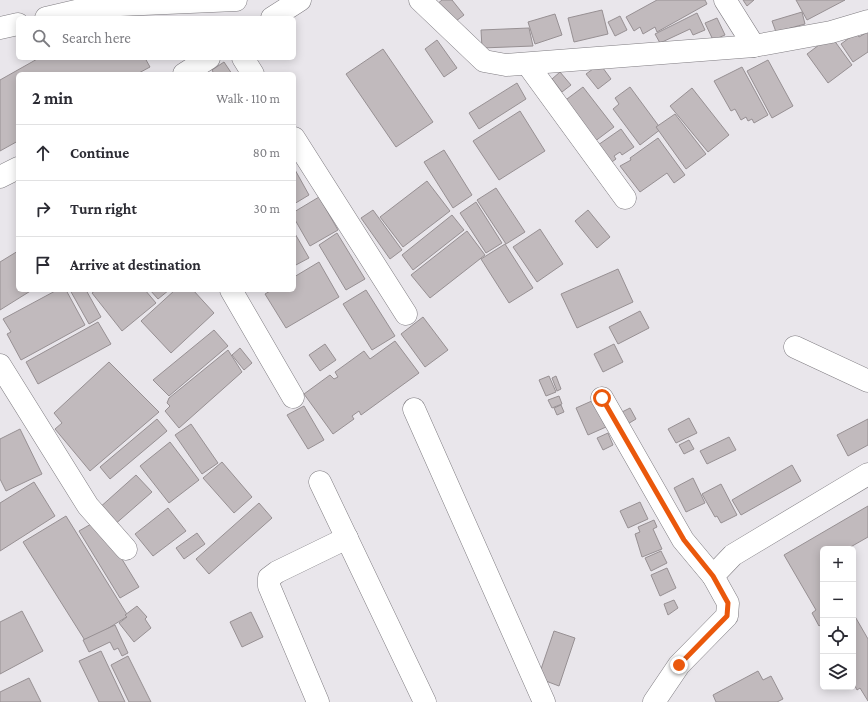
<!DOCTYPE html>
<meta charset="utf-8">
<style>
body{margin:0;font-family:"Crimson Pro",serif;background:#f2f2f3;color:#2b2b33}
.controls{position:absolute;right:12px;bottom:12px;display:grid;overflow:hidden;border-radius:6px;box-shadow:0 2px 10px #0003}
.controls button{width:36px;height:36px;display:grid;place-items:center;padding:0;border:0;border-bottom:1px solid #e1e1e2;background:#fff;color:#2b2b33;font:20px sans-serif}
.stop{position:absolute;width:12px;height:12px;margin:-9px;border:3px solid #ea580c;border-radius:50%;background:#fff}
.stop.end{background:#ea580c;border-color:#fff;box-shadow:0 1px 4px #0008}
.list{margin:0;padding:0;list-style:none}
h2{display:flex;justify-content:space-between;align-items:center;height:52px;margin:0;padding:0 16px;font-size:17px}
h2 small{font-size:13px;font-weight:400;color:#7c7c81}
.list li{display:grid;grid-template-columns:26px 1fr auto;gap:12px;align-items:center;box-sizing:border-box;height:56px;padding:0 16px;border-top:1px solid #e1e1e2}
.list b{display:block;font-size:15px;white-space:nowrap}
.list em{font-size:13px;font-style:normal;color:#7c7c81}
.icon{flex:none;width:22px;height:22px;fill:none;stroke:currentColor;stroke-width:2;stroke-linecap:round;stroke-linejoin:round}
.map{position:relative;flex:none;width:868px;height:702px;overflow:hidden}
.search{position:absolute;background:#fff;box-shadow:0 2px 10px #0003;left:16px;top:16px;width:280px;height:44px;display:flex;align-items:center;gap:10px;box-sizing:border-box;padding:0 14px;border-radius:6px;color:#7c7c81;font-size:15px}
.panel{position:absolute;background:#fff;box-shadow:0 2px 10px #0003;left:16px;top:72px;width:280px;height:220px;border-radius:6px}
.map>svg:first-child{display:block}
.building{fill:#c1babd;stroke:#979093}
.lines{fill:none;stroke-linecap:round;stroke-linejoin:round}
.minor-casing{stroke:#7f7c81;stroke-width:23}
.minor{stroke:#fff;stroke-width:22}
.route{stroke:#ea580c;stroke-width:5}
</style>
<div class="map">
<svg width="868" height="702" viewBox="0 0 868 702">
<rect width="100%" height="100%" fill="#e9e6eb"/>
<g class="building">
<path d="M 442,0 L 452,0 L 464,15 L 452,24 L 437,4 Z"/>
<path d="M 657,0 L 705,0 L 707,4 L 657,32 L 655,27 L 643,34 L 640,27 L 634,31 L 626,17 Z"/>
<path d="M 743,0 L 754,0 L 747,6 Z"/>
<path d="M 796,0 L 845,0 L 807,20 Z"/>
<path d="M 602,10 L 608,34 L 574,42 L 568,18 Z"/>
<path d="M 802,12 L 805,24 L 776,32 L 772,21 Z"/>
<path d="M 697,13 L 705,30 L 693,35 L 690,29 L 660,43 L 655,34 Z"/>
<path d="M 555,14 L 562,35 L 535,44 L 528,22 Z"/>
<path d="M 620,16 L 627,30 L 615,36 L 608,22 Z"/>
<path d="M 717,18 L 725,35 L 713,40 L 705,23 Z"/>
<path d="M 868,26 L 868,52 L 853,62 L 841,44 L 856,33 L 859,37 L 866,33 Z"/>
<path d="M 529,28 L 533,46 L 482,48 L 481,30 Z"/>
<path d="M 831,36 L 852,65 L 828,83 L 807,54 Z"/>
<path d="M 437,40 L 457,68 L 444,77 L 425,49 Z"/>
<path d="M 383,49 L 433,122 L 396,147 L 346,74 Z"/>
<path d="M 39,58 L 145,58 L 150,67 L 137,74 L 18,74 L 18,141 L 0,151 L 0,80 Z"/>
<path d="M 768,60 L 793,106 L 772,118 L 747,71 Z"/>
<path d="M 224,62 L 232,74 L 214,74 L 212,70 Z"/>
<path d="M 600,64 L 611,79 L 598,89 L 586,74 Z"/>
<path d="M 742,67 L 768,115 L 754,123 L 752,119 L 748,121 L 746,117 L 741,120 L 735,109 L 731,111 L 714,81 Z"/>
<path d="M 560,72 L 571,85 L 562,92 L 552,79 Z"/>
<path d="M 517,83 L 526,99 L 479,129 L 469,113 Z"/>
<path d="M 583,87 L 614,127 L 594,142 L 563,102 Z"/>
<path d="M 630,87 L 661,129 L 640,145 L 613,109 L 619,104 L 615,98 Z"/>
<path d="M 692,88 L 729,135 L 708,152 L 670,106 Z"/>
<path d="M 520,111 L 545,151 L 499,180 L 473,141 Z"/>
<path d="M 675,114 L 706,154 L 686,169 L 656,127 Z"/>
<path d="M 621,129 L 634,147 L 622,155 L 620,152 L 614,156 L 616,159 L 609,164 L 598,145 Z"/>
<path d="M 658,138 L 685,175 L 674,183 L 667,173 L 640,192 L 620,166 L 631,160 L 630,158 Z"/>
<path d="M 444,150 L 472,195 L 453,208 L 424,162 Z"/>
<path d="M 294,168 L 309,195 L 294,204 Z"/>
<path d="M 427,181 L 450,211 L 403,247 L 380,217 Z"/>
<path d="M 496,188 L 525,232 L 506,244 L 477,200 Z"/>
<path d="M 319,197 L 338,230 L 310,246 L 294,218 L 294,212 Z"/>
<path d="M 476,202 L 502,243 L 486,253 L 460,213 Z"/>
<path d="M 373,210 L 402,250 L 390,259 L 361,218 Z"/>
<path d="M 588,210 L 610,237 L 597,248 L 575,221 Z"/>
<path d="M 452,215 L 464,230 L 413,270 L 402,255 Z"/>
<path d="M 540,229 L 563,264 L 537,282 L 513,247 Z"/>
<path d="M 467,231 L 485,255 L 430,298 L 411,275 Z"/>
<path d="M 294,232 L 309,258 L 294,266 Z"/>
<path d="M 337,233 L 365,279 L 346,290 L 319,245 Z"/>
<path d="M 505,244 L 533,288 L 509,303 L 481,259 Z"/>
<path d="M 18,251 L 18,290 L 32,290 L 0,310 L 0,262 Z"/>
<path d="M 319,262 L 339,297 L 286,328 L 265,294 L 272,290 L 294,290 L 294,277 Z"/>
<path d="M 618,269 L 633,302 L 577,328 L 561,294 Z"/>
<path d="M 57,290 L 66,290 L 85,325 L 21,360 L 7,334 L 11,332 L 3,319 Z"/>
<path d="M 70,290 L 86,290 L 101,317 L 89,324 Z"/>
<path d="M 96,290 L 145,290 L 156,303 L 122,331 L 92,293 Z"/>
<path d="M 150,290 L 169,290 L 158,299 Z"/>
<path d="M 175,290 L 193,290 L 214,313 L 171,353 L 141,321 Z"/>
<path d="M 366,290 L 395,336 L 372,350 L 343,304 Z"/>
<path d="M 640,311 L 649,328 L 618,344 L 609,327 Z"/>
<path d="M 423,317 L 448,350 L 425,367 L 401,334 Z"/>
<path d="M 98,322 L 111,344 L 38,384 L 26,362 Z"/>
<path d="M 214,330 L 228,346 L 169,396 L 153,380 Z"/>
<path d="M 395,341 L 419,373 L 361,415 L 359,411 L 352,416 L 354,419 L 333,434 L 304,394 L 330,375 L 334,379 L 338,377 L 335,372 L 364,351 L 370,359 Z"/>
<path d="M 325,344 L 336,360 L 320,371 L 309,355 Z"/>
<path d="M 614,344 L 623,362 L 603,372 L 594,354 Z"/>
<path d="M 240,348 L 252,363 L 244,370 L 232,355 Z"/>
<path d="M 228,350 L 242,372 L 179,428 L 165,411 L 170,406 L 167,403 L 169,398 Z"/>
<path d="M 109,362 L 159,412 L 90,471 L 55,429 L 62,423 L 54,413 Z"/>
<path d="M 549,376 L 556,392 L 546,396 L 539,380 Z"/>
<path d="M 556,376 L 561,389 L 557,391 L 552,378 Z"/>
<path d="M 559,396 L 562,404 L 552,408 L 548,400 Z"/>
<path d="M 594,400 L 606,427 L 588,435 L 576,408 Z"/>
<path d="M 561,405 L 564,412 L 557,415 L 554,408 Z"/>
<path d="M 304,406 L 324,440 L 308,449 L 287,415 Z"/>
<path d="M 630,408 L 636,419 L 626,425 L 620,413 Z"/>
<path d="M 689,418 L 697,433 L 676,443 L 668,429 Z"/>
<path d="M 157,419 L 167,431 L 110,479 L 100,467 Z"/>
<path d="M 868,419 L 868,445 L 848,456 L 837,435 Z"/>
<path d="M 191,424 L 218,463 L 202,474 L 175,435 Z"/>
<path d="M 20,429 L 42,474 L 6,491 L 0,479 L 0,439 Z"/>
<path d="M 608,433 L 613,445 L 603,450 L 597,438 Z"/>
<path d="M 729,437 L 736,450 L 707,464 L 700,451 Z"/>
<path d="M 689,440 L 694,449 L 684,454 L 679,445 Z"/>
<path d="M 170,442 L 199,480 L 169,503 L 140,466 Z"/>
<path d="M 222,462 L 252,497 L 234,513 L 203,478 Z"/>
<path d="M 792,465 L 801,481 L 741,515 L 732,500 Z"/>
<path d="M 136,475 L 152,492 L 113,526 L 98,509 Z"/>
<path d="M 693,478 L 705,503 L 686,512 L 674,488 Z"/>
<path d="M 34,482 L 55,516 L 0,551 L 0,503 Z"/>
<path d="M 721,484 L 737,515 L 721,523 L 717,516 L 715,517 L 702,494 Z"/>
<path d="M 640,502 L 648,519 L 628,528 L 620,511 Z"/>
<path d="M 259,503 L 272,518 L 209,574 L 196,559 Z"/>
<path d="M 868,506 L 868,537 L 847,549 L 823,549 L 823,623 L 819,626 L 812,613 L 816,610 L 784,555 Z"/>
<path d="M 168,508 L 186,531 L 153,556 L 135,534 Z"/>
<path d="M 66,516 L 128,616 L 86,642 L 23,542 Z"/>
<path d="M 98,520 L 139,587 L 120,598 L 79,531 Z"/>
<path d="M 654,520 L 657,527 L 653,529 L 662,549 L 642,557 L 635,534 L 640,532 L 638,527 Z"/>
<path d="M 197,533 L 205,544 L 184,559 L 176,548 Z"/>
<path d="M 661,551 L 667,563 L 651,571 L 645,558 Z"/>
<path d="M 667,568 L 676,588 L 660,596 L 651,575 Z"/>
<path d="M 674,600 L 678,608 L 668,615 L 664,604 Z"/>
<path d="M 137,606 L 147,617 L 145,619 L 151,628 L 134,642 L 119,623 L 127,617 L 125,615 Z"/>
<path d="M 22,611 L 43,651 L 0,674 L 0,622 Z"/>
<path d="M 251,612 L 263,637 L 242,647 L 230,622 Z"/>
<path d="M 853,613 L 868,639 L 868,701 L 860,688 L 857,690 L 853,682 Z"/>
<path d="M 115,625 L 128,653 L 122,656 L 118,648 L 114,650 L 110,642 L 89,652 L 83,640 Z"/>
<path d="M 554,631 L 575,638 L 559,686 L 538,678 Z"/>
<path d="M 101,651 L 125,702 L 99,702 L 79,661 Z"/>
<path d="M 128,656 L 151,702 L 129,702 L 111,665 Z"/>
<path d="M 758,671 L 763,680 L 771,676 L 783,699 L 777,702 L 716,702 L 713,695 Z"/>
<path d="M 29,678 L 41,702 L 0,702 L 0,692 Z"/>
</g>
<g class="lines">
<g class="minor-casing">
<g id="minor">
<path d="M 420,0 L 484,61 L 506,65 L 754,46 L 831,32 L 868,21"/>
<path d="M 725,0 L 754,46"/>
<path d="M 46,18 L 97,6 L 236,0"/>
<path d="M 272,18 L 300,0"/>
<path d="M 0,28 L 18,24"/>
<path d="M 243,58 L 253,74"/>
<path d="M 528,65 L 625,198"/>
<path d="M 184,74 L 209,58"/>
<path d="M 294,138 L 406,314"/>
<path d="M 0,177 L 18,168"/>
<path d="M 231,290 L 293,397"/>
<path d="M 795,347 L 868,381"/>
<path d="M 0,365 L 88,506 L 126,549"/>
<path d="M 602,398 L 683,540 L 713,576"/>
<path d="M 414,409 L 544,702"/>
<path d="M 320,482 L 425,702"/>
<path d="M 318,702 L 269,586 L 269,578 L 277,572 L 347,538"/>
<path d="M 654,702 L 679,665 L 727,616 L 728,603 L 713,576 L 733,555 L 868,474"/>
</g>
</g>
<use href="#minor" class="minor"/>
</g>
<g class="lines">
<path class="route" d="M 602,398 L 684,540 L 713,576 L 728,603 L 727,616 L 679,665"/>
</g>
</svg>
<div class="controls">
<button>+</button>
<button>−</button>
<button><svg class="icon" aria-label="locate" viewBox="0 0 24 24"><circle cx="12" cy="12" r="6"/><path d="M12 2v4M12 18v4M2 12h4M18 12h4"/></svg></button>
<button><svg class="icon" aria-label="layers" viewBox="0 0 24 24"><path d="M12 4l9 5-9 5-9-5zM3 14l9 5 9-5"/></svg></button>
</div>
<div class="stop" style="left:602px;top:398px"></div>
<div class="stop end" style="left:679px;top:665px"></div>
<div class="search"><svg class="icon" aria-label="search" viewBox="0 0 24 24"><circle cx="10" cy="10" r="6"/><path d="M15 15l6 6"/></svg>Search here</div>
<section class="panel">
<h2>2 min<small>Walk · 110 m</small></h2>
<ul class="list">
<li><svg class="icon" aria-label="ahead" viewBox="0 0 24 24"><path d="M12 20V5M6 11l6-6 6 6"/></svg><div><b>Continue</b></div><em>80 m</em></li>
<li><svg class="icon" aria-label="right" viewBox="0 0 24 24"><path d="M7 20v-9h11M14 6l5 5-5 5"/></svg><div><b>Turn right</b></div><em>30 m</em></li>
<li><svg class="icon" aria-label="arrive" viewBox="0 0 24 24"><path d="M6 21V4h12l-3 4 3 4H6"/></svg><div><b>Arrive at destination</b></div></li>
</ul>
</section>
</div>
